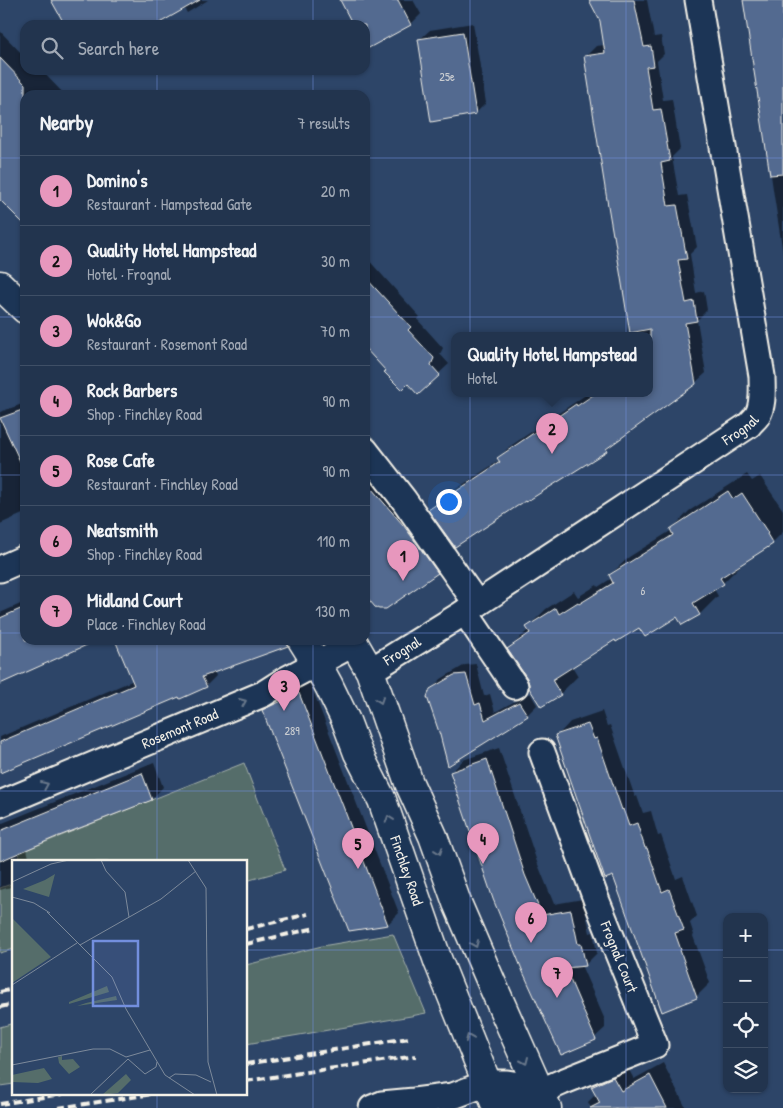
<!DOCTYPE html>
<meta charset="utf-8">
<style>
body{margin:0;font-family:"Patrick Hand",sans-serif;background:#2e3f58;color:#f1f3f6}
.controls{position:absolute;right:15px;bottom:15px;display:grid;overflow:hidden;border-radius:10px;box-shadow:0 1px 4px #0004}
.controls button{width:45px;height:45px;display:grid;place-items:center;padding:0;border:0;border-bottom:1px solid #3f4f66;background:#22344e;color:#f1f3f6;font:25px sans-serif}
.you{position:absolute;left:448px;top:501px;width:18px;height:18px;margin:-12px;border:4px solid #fff;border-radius:50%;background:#1a73e8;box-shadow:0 0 0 8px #1a73e833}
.badge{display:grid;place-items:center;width:32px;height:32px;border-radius:50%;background:#e797bd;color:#111;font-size:16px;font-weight:700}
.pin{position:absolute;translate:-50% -41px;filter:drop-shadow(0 1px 2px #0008)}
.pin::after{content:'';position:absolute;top:26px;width:18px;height:15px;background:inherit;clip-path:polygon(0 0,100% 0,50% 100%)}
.popup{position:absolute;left:451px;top:332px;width:202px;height:65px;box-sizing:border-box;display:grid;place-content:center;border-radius:10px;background:#22344e;filter:drop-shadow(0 1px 4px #0005);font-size:16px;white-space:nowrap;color:#a2aab6}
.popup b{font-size:19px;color:#f1f3f6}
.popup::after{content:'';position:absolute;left:50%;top:100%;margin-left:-10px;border:10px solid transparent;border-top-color:#22344e}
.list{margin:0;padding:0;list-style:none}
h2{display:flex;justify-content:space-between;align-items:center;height:65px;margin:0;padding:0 20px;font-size:21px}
h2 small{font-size:16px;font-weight:400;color:#a2aab6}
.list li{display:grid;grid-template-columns:32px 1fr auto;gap:15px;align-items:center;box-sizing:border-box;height:70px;padding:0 20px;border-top:1px solid #3f4f66}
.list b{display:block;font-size:19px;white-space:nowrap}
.list p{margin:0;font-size:16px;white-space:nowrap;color:#a2aab6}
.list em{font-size:16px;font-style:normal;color:#a2aab6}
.icon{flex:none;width:28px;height:28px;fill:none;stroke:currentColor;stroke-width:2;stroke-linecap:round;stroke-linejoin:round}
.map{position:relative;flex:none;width:783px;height:1108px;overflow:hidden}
.search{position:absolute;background:#22344e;box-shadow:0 1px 4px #0004;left:20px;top:20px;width:350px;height:55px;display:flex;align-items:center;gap:12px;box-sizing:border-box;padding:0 18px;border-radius:15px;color:#a2aab6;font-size:19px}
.panel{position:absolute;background:#22344e;box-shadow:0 1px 4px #0004;left:20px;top:90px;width:350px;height:555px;border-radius:15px}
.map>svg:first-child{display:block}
.green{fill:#556d6a;stroke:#a4afa9}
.shadow{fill:#0007}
.building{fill:#536a90;stroke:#f4f1e8}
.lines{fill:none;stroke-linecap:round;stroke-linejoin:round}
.street-casing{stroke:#f4f1e8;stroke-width:29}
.highway-casing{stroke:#f4f1e8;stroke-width:31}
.street{stroke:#1d3557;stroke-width:25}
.highway{stroke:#1d3557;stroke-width:28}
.rail{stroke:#f4f1e8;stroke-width:4;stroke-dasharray:8 4;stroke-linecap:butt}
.oneway{stroke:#68778a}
.grid{fill:none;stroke:#738fde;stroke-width:1;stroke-opacity:0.55}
.labels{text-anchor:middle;stroke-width:4.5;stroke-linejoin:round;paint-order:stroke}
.number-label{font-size:12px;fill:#cccfd2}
.street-label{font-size:15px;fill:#f4f1e8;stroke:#1d3557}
.inset-road{fill:none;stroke:#7d8a9b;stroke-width:1}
.view{fill:#738fde;fill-opacity:0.15;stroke:#738fde;stroke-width:2.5}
.inset-edge{fill:none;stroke:#f4f1e8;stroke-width:2.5}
</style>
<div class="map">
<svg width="783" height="1108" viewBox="0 0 783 1108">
<rect width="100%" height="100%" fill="#2d4568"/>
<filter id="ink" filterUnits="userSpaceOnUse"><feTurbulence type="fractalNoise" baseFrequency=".02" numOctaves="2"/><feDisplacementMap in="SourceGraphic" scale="10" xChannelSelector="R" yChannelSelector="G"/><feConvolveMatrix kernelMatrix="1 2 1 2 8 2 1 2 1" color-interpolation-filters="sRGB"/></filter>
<g filter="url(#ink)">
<g class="green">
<path d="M 244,763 L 285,870 L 246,881 L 246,862 L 21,862 L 18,853 Z"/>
<path d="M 14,883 L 14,949 L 0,953 L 0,888 Z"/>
<path d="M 393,934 L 426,1013 L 411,1016 L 246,1044 L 246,965 L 322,946 Z"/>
<path d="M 14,1023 L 14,1084 L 0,1086 L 0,1027 Z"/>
</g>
<g class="shadow">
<path d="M 58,0 L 208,0 L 187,13 L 184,8 L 153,25 L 66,25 Z"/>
<path d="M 345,0 L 413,0 L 421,14 L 411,24 L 367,48 L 365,44 L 365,25 L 355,25 Z"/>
<path d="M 590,0 L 647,0 L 654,37 L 661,36 L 664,54 L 657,61 L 663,100 L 672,99 L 680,149 L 672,157 L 679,196 L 687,195 L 697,247 L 690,254 L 696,293 L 704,291 L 707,310 L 697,320 L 706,373 L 695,383 L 617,439 L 606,450 L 526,500 L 430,510 L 441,499 L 500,460 L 499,458 L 509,447 L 587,394 L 588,396 L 593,393 L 650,393 L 650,335 L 632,335 L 585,57 L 596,46 L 605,45 L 601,20 Z"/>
<path d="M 745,0 L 783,0 L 783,253 L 774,196 L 761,106 Z"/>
<path d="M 473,23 L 486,103 L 476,113 L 432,120 L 420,39 L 430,30 Z"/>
<path d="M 0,31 L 25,57 L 25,70 L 37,70 L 38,71 L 41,70 L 65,95 L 25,95 L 25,222 L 0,197 Z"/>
<path d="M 365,256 L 420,317 L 417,319 L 443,348 L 440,354 L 449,364 L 418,393 L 408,383 L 388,371 L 365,347 Z"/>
<path d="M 25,403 L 25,513 L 0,524 L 0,412 Z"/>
<path d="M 365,453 L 450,559 L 437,572 L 365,593 Z"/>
<path d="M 747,474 L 752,481 L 760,476 L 783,510 L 783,532 L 772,543 L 741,564 L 741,565 L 723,583 L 714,589 L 718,596 L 700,614 L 683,624 L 677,615 L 639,626 L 615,638 L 572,666 L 578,676 L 560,694 L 528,677 L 509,649 L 529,629 L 528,627 L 546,609 L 574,591 L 578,597 L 597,585 L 598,587 L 612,578 L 610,575 L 629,557 L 672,530 L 671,530 L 689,511 Z"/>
<path d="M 25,602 L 25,640 L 95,640 L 0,682 L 0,613 Z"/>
<path d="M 116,640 L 286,640 L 214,671 L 216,676 L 206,686 L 180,695 L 0,770 L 0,737 L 134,680 Z"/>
<path d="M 476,664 L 484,696 L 490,694 L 495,712 L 530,693 L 537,705 L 527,715 L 449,764 L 431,690 L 441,679 L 465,665 Z"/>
<path d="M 310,683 L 399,913 L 388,924 L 350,930 L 263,710 L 275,699 Z"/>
<path d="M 602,711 L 607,726 L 610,725 L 635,797 L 637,796 L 643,813 L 651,811 L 658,836 L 661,835 L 676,879 L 683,876 L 697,916 L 690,923 L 694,935 L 693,936 L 710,983 L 696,997 L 614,875 L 557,736 L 570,722 Z"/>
<path d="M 499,748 L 537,862 L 554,904 L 583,899 L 590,933 L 593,932 L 597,953 L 585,965 L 581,965 L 605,1020 L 605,1028 L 592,1040 L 451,773 L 463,760 Z"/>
<path d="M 154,762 L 163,787 L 152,799 L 27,849 L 30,862 L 14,862 L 14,886 L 0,890 L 0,824 Z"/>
<path d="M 663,1063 L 686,1108 L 591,1108 L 588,1102 L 596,1094 L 593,1087 L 606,1074 L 626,1065 L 634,1079 Z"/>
</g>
<g class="building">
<path d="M 51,0 L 200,0 L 156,25 L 65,25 Z"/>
<path d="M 340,0 L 398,0 L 411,25 L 365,50 L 365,25 L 353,25 Z"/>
<path d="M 589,0 L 634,0 L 644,47 L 651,46 L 654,66 L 646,67 L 653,110 L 661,109 L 670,161 L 661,163 L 668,206 L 677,205 L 687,259 L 678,260 L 686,303 L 694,301 L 697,321 L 685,323 L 696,384 L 606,449 L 607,451 L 526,502 L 525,501 L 455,547 L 428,510 L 500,462 L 497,458 L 576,404 L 577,406 L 596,393 L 650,393 L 650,329 L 630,333 L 614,235 L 613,235 L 606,194 L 584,56 L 605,53 L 600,21 Z"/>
<path d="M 743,0 L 783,0 L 783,174 L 770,175 Z"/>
<path d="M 463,32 L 476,114 L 431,122 L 418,39 Z"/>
<path d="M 0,58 L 25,84 L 25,225 L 0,200 Z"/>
<path d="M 365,277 L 411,327 L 408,330 L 434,358 L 431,365 L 440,375 L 418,395 L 408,384 L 402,390 L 384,372 L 386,371 L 365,348 Z"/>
<path d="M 25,409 L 25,472 L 0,418 Z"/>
<path d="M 365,481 L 404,526 L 438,573 L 386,609 L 379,609 L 375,607 L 365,595 Z"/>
<path d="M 728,491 L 733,499 L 742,493 L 768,533 L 767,534 L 773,544 L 720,578 L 724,584 L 693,603 L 700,615 L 682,625 L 677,617 L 645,637 L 639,628 L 616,642 L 615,640 L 552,680 L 561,695 L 541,707 L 529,688 L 529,684 L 527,678 L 507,649 L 530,633 L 526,627 L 556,608 L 559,614 L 578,602 L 579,604 L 613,583 L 609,575 L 673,535 L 670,529 Z"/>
<path d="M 25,607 L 25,640 L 98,640 L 0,684 L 0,618 Z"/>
<path d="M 115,640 L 286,640 L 288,646 L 202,677 L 207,687 L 180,699 L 179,697 L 0,773 L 0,742 L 134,685 Z"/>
<path d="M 466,674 L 475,705 L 480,703 L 485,720 L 519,702 L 528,716 L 448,766 L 440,735 L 427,697 L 430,689 L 454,675 Z"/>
<path d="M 299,693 L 346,814 L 388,925 L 349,931 L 262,710 Z"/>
<path d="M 588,724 L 594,739 L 597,738 L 622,810 L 623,809 L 629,826 L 637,823 L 645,848 L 647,848 L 662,892 L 669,889 L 684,930 L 675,933 L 681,950 L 680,950 L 697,998 L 662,1012 L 613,876 L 605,879 L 555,735 Z"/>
<path d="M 487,759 L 525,875 L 542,915 L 571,910 L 578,944 L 581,944 L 586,966 L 565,968 L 596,1040 L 561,1055 L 523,972 L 493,899 L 450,772 Z"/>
<path d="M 142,773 L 152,800 L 54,838 L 0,861 L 0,831 Z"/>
<path d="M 650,1075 L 667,1108 L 590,1108 L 600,1103 L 591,1087 L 613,1077 L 621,1091 Z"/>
</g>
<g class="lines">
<g class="street-casing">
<g id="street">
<path d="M 365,450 L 404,500 L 477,604"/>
<path d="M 0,569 L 25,558"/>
<path d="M 465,612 L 515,686"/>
<path id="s1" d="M 370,671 L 465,612 L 749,425 C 751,422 755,419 757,416 C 764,405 762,388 762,376 L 698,0"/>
<path id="s2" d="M 0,804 L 263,694 L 285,680 L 355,643"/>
<path d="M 372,1108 L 382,1104 L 414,1101 L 453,1096 L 487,1083 L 507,1083 L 524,1086 L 540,1093"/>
<path d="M 503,1108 L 562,1082 L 655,1045 L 596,899 L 542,752"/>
</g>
</g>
<g class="highway-casing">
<g id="highway">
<path d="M 0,285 L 25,309"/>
<path id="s3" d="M 302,640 L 317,664 L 329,686 L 346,721 L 358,753 L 382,800 L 438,961 L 497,1108"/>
<path d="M 352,640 L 370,671 L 409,783 L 433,836 L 457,903 L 492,984 L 547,1108"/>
</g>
</g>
<use href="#street" class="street"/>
<use href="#highway" class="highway"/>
<g class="rail">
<path d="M 246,929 L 308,914"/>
<path d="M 246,944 L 315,928"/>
<path d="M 0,992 L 14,989"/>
<path d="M 0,1007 L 14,1004"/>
<path d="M 246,1064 L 409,1038"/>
<path d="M 246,1081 L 416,1056"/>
<path d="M 0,1104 L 62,1094"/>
<path d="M 58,1108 L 153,1094"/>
</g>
</g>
<defs><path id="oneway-chevron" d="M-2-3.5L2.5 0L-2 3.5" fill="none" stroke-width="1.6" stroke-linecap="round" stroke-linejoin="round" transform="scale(1.25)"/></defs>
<g class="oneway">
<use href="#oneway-chevron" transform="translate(380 700) rotate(71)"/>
<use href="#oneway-chevron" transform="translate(243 702) rotate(-23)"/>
<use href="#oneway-chevron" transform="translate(45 785) rotate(-23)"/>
<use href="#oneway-chevron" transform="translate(389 819) rotate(-109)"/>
<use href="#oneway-chevron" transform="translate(439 851) rotate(70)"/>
<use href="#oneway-chevron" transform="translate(475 944) rotate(67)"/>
<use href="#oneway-chevron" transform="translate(469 1038) rotate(-112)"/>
<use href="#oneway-chevron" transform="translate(525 1061) rotate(66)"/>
</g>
</g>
<path class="grid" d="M 157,0 L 157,25M 313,0 L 313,25M 470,0 L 470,1108M 626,0 L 626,1108M 157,70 L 157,95M 313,70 L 313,95M 0,158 L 25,158M 365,158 L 783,158M 0,317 L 25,317M 365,317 L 783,317M 0,475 L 25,475M 365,475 L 783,475M 0,633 L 25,633M 365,633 L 783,633M 157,640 L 157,862M 313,640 L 313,1108M 0,791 L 783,791M 0,950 L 14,950M 246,950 L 727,950M 764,950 L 783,950M 157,1094 L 157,1108"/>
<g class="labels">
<g class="number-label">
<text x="447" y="81">25e</text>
<text x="643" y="595">6</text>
<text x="292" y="735">289</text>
</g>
<g class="street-label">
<text dy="5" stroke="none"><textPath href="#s1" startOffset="442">Frognal</textPath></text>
<text dy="5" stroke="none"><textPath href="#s1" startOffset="38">Frognal</textPath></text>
<text dy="5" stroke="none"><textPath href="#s2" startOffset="195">Rosemont Road</textPath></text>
<text dy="5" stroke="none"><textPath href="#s3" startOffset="254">Finchley Road</textPath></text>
<text transform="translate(619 957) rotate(68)" y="5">Frognal Court</text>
</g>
</g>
<g transform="translate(12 860)">
<rect width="235" height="235" fill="#2d4568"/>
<path d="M 43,14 L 37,37 L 11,29 L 33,20 ZM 0,58 L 39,97 L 0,123 ZM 95,126 L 97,132 L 57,144 L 57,142 ZM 104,136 L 105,140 L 65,146 L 74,143 ZM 50,196 L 50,200 L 61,199 L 68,207 L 57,214 L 47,203 L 46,197 ZM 32,208 L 40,219 L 26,223 L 0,222 L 0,215 ZM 114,214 L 119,220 L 106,233 L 90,235 Z" fill="#556d6a"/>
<path class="inset-road" d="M 89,0 L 94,11 L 113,32 L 117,57M 176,0 L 194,28 L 196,202 L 205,235M 0,22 L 39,4 L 57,0M 0,37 L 22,43 L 38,53M 35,52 L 100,117 L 114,149 L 153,215 L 183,235M 68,85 L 149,39 L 184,11M 0,125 L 65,83M 0,205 L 81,189 L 98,189 L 114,197 L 138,190M 157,218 L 163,214 L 184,215 L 199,222M 78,235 L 116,199 L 133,214 L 144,207 L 145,202"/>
<path class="view" d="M 81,81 L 126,81 L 126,146 L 81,146 Z"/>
<rect width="235" height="235" class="inset-edge"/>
</g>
</svg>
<div class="controls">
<button>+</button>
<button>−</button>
<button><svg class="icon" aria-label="locate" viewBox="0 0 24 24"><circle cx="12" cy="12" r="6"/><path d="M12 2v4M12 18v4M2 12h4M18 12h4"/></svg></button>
<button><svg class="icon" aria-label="layers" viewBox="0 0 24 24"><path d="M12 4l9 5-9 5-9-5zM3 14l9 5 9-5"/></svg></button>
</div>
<div class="you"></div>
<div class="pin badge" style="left:403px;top:581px">1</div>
<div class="pin badge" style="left:552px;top:454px">2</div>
<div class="popup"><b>Quality Hotel Hampstead</b>Hotel</div>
<div class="pin badge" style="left:284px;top:711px">3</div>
<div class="pin badge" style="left:483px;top:864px">4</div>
<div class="pin badge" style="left:358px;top:869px">5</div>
<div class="pin badge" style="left:531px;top:943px">6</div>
<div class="pin badge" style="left:557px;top:998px">7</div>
<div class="search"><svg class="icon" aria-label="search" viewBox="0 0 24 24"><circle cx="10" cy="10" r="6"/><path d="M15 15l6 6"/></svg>Search here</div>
<section class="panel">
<h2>Nearby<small>7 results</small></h2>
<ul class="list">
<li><span class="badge">1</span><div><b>Domino's</b><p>Restaurant · Hampstead Gate</p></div><em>20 m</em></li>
<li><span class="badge">2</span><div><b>Quality Hotel Hampstead</b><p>Hotel · Frognal</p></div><em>30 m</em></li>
<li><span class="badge">3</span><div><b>Wok&amp;Go</b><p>Restaurant · Rosemont Road</p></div><em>70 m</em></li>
<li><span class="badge">4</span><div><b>Rock Barbers</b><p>Shop · Finchley Road</p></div><em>90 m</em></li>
<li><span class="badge">5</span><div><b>Rose Cafe</b><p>Restaurant · Finchley Road</p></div><em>90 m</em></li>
<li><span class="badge">6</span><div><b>Neatsmith</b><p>Shop · Finchley Road</p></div><em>110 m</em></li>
<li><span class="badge">7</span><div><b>Midland Court</b><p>Place · Finchley Road</p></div><em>130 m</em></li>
</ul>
</section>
</div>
